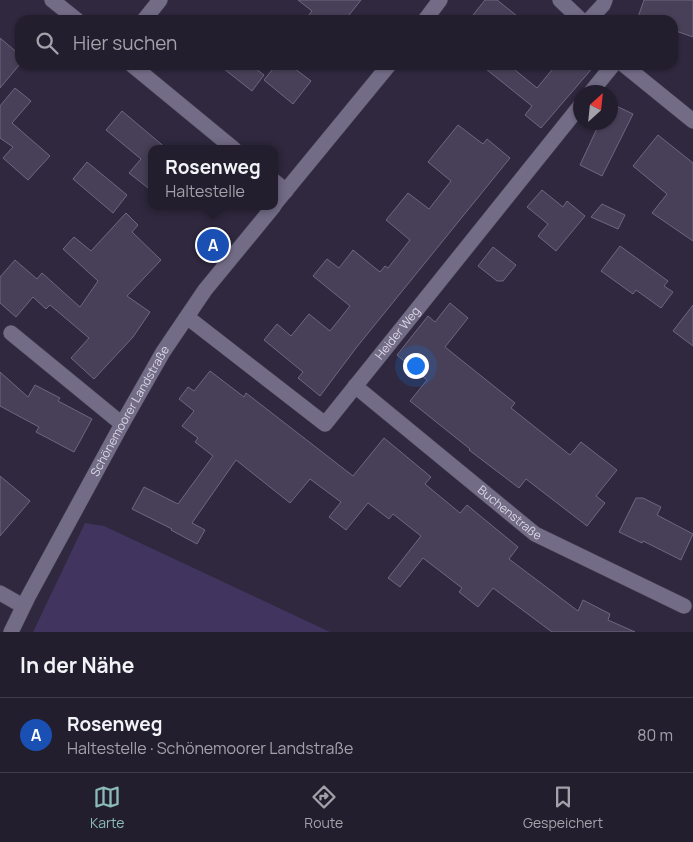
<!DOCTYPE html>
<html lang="de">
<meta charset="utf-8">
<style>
body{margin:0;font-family:Manrope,sans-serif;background:#2f2b3a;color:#f1f3f6}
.compass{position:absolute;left:573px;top:85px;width:45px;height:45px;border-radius:50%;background:#231e2e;box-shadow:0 1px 4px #0004;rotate:27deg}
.you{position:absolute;left:415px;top:365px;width:18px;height:18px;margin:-12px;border:4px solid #fff;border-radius:50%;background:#1a73e8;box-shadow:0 0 0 8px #1a73e833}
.badge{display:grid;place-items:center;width:32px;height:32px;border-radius:50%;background:#8bbbb9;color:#fff;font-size:16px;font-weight:700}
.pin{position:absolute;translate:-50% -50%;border:2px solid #fff;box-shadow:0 1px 5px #0006}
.popup{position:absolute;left:148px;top:145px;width:130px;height:65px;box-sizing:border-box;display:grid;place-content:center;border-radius:10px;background:#231e2e;filter:drop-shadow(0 1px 4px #0005);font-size:16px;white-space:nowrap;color:#a3a2aa}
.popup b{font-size:19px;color:#f1f3f6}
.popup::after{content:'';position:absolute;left:50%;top:100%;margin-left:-10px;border:10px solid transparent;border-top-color:#231e2e}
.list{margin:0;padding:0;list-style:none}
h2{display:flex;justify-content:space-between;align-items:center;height:65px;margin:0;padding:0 20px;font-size:21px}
h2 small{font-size:16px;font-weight:400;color:#a3a2aa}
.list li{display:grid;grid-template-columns:32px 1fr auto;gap:15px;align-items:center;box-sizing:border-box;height:75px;padding:0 20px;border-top:1px solid #403c4a}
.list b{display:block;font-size:19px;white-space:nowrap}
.list p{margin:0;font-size:16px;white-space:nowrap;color:#a3a2aa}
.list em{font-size:16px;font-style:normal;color:#a3a2aa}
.icon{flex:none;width:28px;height:28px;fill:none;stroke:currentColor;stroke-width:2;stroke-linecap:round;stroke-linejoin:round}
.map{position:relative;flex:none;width:693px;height:632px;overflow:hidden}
.search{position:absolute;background:#231e2e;box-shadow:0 1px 4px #0004;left:15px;right:15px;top:15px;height:55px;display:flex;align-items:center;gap:12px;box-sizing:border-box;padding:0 18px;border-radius:15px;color:#a3a2aa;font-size:19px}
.sheet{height:140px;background:#231e2e}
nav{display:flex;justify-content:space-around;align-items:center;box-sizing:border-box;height:70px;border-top:1px solid #403c4a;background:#231e2e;font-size:14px;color:#a3a2aa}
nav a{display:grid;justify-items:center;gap:2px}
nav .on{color:#8bbbb9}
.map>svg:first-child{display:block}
.green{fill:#41345e}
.building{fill:#474058;stroke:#6e6781}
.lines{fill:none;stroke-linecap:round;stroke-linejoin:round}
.minor-casing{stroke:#494357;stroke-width:16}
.minor{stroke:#736c87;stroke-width:15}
.labels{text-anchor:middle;stroke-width:4;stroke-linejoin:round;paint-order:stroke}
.street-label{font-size:12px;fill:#d9d6e4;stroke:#2f283e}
</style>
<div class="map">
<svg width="693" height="632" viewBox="0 0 693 632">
<rect width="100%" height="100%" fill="#2f283e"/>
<path class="green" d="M 85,523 L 104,526 L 330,632 L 33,632 Z"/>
<g class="building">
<path d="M 298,0 L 361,0 L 345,20 L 305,20 L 312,11 Z"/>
<path d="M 485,0 L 497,0 L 522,20 L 469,20 Z"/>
<path d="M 644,0 L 693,0 L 693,37 L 673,30 L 673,20 L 637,20 Z"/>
<path d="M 0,38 L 20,55 L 20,64 L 0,88 Z"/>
<path d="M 219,65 L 251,65 L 264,75 L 252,91 Z"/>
<path d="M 276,65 L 290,65 L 311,81 L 293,104 L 264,80 Z"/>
<path d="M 481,65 L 509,65 L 537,88 L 556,65 L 595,65 L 541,128 L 525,115 L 532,106 Z"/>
<path d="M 15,88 L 31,101 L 12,123 L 50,156 L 28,180 L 3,158 L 13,147 L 0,138 L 0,106 Z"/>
<path d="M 610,103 L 633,114 L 602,176 L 580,165 L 600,122 L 610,122 Z"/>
<path d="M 122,111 L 167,149 L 152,149 L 152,191 L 129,173 L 141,159 L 106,130 Z"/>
<path d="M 458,125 L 483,144 L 487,139 L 510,158 L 356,348 L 320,396 L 298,378 L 303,372 L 264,340 L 277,324 L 291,336 L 309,314 L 330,331 L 350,306 L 313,276 L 327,259 L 339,268 L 353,250 L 380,272 L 385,266 L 388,268 L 410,240 L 386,220 L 408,193 L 429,209 L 451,181 L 428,162 Z"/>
<path d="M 658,135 L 693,163 L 693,241 L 652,213 L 667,194 L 633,166 Z"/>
<path d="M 87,162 L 127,195 L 113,213 L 73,179 Z"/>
<path d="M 542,190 L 563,207 L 567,201 L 585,216 L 556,251 L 538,236 L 548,224 L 527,207 Z"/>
<path d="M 602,204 L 625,215 L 618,229 L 591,217 Z"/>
<path d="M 126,213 L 138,225 L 132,232 L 161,260 L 127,296 L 150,312 L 133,337 L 94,379 L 71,358 L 89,338 L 50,305 L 46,309 L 33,297 L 16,317 L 0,303 L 0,277 L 15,260 L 37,279 L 42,273 L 80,307 L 98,281 L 63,249 L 74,237 L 91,251 Z"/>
<path d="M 620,246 L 668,281 L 664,286 L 673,292 L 661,308 L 636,290 L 633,294 L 601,271 Z"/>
<path d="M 493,247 L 516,265 L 503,281 L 497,281 L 478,266 Z"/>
<path d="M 450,303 L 468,318 L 445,347 L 515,403 L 511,408 L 570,455 L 581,442 L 617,470 L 596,496 L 605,503 L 587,526 L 526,479 L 519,488 L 469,450 L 470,449 L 410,401 L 427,380 L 397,355 L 428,316 L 435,322 Z"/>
<path d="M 693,305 L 693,346 L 673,331 Z"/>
<path d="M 210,371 L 244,397 L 246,393 L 353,476 L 384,438 L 431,477 L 425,484 L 460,513 L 467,505 L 518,547 L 509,559 L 578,611 L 583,600 L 610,614 L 608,620 L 635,632 L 552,632 L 493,588 L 478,607 L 459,592 L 462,588 L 423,558 L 400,587 L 388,578 L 421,536 L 393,514 L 389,519 L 368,503 L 346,530 L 329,517 L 341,502 L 310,479 L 290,503 L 236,460 L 192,523 L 205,530 L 197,544 L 171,530 L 172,529 L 132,509 L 144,487 L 178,504 L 213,456 L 195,442 L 198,438 L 182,426 L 194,411 L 179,399 L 188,387 L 194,391 Z"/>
<path d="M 0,372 L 28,397 L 35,385 L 60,398 L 58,401 L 92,419 L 74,452 L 36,432 L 39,427 L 0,406 Z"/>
<path d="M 0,476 L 30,501 L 0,536 Z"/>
<path d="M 636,498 L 643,498 L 661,507 L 657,515 L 693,534 L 681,560 L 643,541 L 642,543 L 619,532 Z"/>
</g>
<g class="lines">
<g class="minor-casing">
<g id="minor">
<path d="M 52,0 L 77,20"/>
<path d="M 560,0 L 581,20"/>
<path d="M 144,20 L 160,0"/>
<path d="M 425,20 L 440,0"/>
<path d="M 589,20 L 603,5 L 605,0"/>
<path d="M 132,65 L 234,149"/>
<path d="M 624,65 L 693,121"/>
<path d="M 591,92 L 613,65"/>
<path d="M 274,181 L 286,191"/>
<path d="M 274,205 L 389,65"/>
<path id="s1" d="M 187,317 L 325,424 L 580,106"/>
<path d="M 11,333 L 122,424"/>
<path id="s2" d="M 355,386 L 535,534 L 684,606"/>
<path d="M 0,593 L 23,606"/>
<path id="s3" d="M 11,632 L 28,597 L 122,424 L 163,352 L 205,290 L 274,206"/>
</g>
</g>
<use href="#minor" class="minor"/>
</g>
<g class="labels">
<g class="street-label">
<text dy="4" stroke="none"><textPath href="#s1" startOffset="291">Heider Weg</textPath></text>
<text dy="4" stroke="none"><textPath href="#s3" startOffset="251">Schönemoorer Landstraße</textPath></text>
<text dy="4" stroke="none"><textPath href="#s2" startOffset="200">Buchenstraße</textPath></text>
</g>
</g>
</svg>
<svg class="compass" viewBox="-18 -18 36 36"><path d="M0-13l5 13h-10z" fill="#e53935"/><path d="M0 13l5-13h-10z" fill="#a3a2aa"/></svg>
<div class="you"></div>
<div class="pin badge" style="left:213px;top:245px;background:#1a4fb4">A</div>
<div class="popup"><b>Rosenweg</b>Haltestelle</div>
<div class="search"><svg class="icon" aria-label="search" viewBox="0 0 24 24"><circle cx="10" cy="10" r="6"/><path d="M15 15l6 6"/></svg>Hier suchen</div>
</div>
<section class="sheet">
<h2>In der Nähe<small></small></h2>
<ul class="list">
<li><span class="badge" style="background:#1a4fb4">A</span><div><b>Rosenweg</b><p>Haltestelle · Schönemoorer Landstraße</p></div><em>80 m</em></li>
</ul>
</section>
<nav>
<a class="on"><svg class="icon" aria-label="map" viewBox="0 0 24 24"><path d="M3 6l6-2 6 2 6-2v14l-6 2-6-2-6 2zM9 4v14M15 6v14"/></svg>Karte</a>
<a><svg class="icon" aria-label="directions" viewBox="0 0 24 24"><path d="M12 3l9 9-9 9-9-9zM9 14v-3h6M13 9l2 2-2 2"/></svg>Route</a>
<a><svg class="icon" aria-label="saved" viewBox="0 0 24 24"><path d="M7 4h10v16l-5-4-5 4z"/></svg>Gespeichert</a>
</nav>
